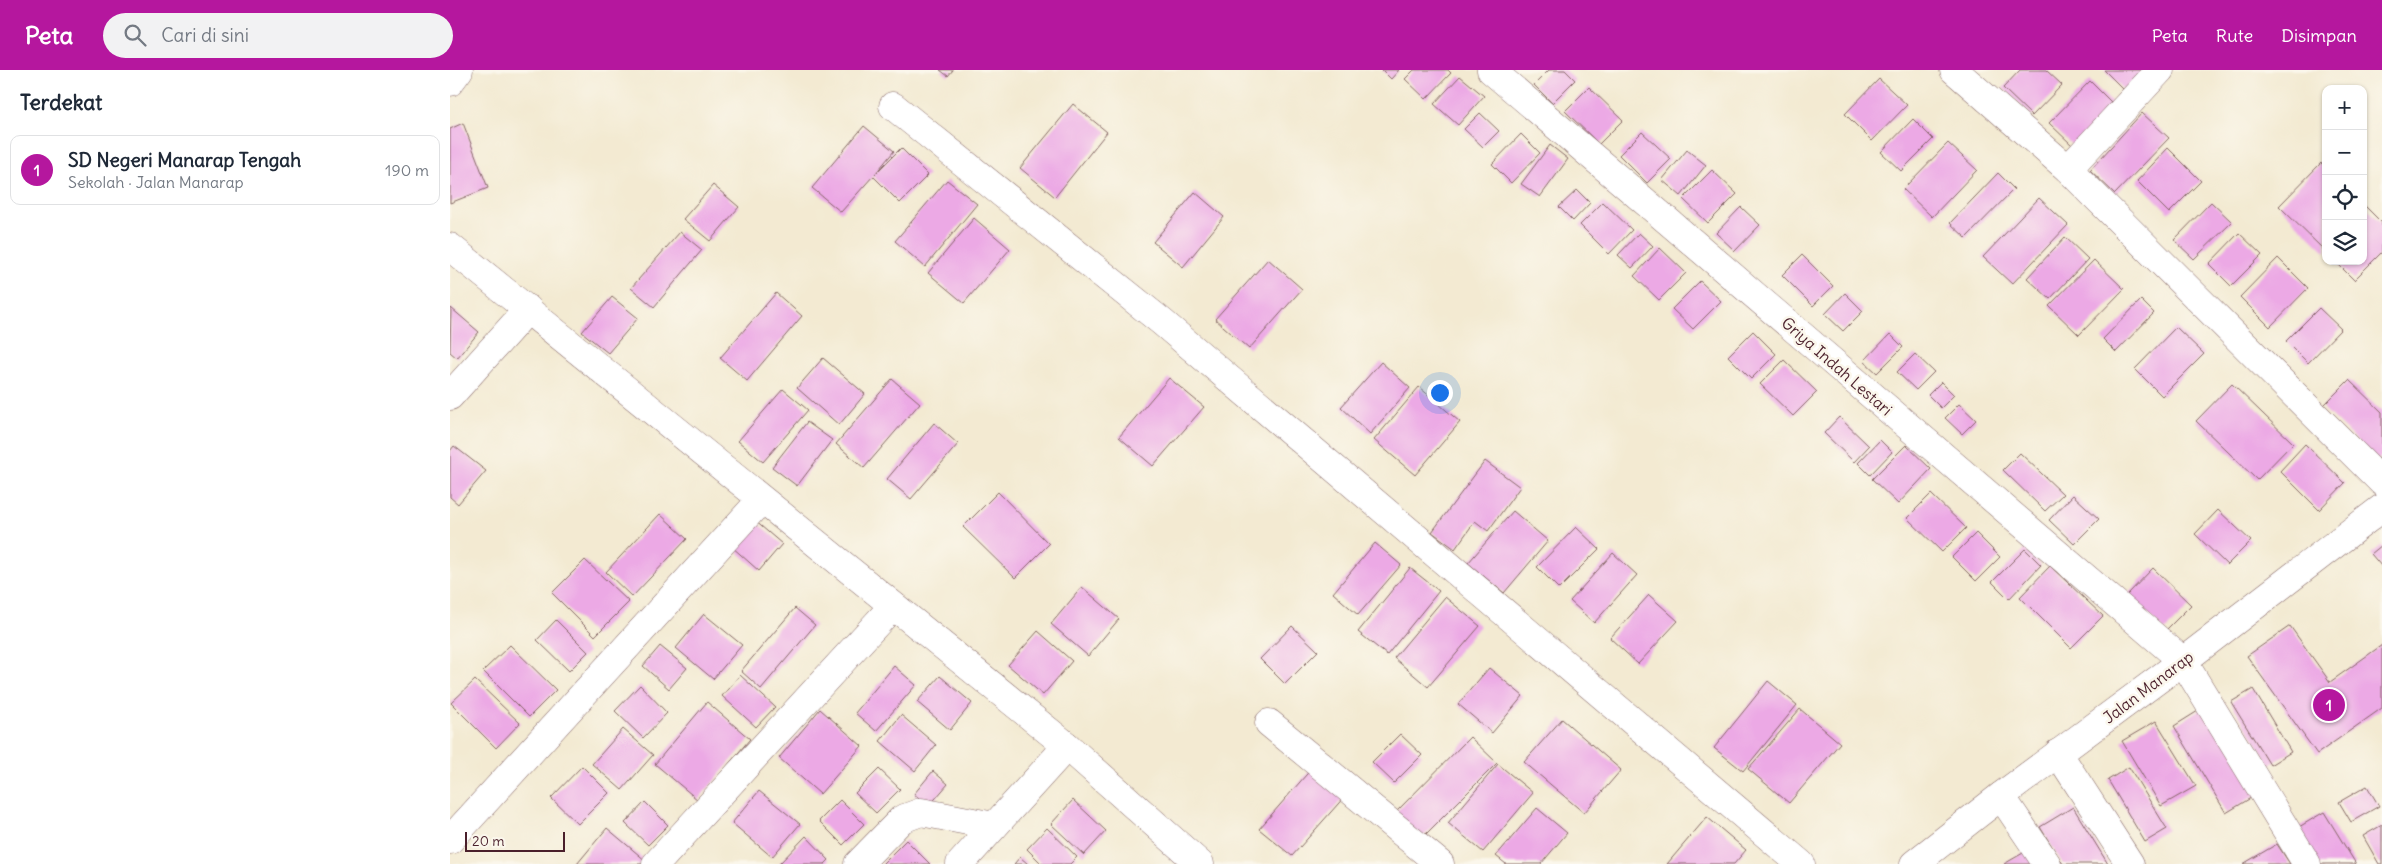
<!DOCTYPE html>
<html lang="id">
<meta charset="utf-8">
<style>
body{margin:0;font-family:Delius,sans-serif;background:#f2f2f3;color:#1f2937}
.controls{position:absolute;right:15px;top:15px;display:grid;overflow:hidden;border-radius:10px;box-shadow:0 1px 4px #0004}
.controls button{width:45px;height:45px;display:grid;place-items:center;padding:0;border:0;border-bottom:1px solid #e0e1e3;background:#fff;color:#1f2937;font:25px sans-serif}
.scale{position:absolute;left:15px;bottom:12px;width:100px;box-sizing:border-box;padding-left:5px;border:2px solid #4a1f2b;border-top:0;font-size:14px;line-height:18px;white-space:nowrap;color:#4a1f2b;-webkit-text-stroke:4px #fbf7ec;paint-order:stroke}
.you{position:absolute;left:989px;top:322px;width:18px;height:18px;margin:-12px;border:4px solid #fff;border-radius:50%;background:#1a73e8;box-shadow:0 0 0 8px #1a73e833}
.badge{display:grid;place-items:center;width:32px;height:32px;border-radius:50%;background:#b5179e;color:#fff;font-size:16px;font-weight:700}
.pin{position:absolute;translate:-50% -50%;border:2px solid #fff;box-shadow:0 1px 5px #0006}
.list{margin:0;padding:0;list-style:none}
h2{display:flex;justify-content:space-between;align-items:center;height:65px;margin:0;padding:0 20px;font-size:21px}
h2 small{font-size:16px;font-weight:400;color:#747a83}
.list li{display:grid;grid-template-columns:32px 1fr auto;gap:15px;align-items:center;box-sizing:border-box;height:70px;margin:0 10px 10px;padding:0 10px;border:1px solid #e0e1e3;border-radius:10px}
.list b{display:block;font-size:19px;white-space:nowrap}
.list p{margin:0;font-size:16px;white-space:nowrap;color:#747a83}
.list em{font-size:16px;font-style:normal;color:#747a83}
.icon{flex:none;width:28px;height:28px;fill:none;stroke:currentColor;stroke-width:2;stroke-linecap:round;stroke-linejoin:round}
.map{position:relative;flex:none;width:1932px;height:794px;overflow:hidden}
header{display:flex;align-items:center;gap:30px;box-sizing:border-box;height:70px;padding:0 25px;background:#b5179e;color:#fff}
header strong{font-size:24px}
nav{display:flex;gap:28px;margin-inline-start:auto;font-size:18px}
.search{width:350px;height:45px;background:#f2f2f3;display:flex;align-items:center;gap:12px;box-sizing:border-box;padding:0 18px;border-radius:28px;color:#747a83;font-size:19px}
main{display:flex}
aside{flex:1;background:#fff}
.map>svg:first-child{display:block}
.building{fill:#eca9e5}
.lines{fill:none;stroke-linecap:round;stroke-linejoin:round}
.minor-casing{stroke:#856665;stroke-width:29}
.minor{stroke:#fff;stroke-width:28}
.labels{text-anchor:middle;stroke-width:5;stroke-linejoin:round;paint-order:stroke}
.street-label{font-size:16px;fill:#4a1f2b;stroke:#fbf7ec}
</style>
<header>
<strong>Peta</strong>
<div class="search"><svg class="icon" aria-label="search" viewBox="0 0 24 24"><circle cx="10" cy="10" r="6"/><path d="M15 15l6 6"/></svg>Cari di sini</div>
<nav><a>Peta</a><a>Rute</a><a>Disimpan</a></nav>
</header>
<main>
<aside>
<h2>Terdekat<small></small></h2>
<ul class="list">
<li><span class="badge">1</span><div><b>SD Negeri Manarap Tengah</b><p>Sekolah · Jalan Manarap</p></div><em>190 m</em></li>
</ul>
</aside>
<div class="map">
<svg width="1932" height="794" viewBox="0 0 1932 794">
<rect width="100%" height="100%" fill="#fbf7ec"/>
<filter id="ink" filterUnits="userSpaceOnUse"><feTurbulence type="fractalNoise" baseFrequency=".02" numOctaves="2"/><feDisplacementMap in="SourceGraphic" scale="10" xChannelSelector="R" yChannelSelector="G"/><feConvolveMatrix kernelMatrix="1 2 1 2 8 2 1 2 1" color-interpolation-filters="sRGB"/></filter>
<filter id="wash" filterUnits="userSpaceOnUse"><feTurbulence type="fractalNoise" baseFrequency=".0096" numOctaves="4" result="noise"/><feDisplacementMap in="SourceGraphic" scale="20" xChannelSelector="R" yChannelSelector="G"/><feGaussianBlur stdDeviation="1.12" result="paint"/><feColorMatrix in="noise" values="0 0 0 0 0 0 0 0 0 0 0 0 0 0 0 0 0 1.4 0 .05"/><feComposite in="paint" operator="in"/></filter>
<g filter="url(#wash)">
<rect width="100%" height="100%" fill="#f3ead2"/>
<g id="blocks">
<g class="building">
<path d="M 490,0 L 503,0 L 498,6 Z"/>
<path d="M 932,0 L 949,0 L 941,9 Z"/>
<path d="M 964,0 L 998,0 L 1001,3 L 976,29 L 955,9 Z"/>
<path d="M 1099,0 L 1115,0 L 1125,10 L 1102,33 L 1084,15 Z"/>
<path d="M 1570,0 L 1596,0 L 1612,15 L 1582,46 L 1553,18 Z"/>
<path d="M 1654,0 L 1695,0 L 1675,21 Z"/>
<path d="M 1010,6 L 1034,26 L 1008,55 L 984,34 Z"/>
<path d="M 1429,9 L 1457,35 L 1422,71 L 1395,44 Z"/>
<path d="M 1640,11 L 1663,34 L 1623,76 L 1599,53 Z"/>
<path d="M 1139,17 L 1173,50 L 1149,74 L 1115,41 Z"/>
<path d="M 623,34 L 657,62 L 605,127 L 570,98 Z"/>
<path d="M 1030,43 L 1049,61 L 1033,77 L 1014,59 Z"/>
<path d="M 1692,43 L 1719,68 L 1665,124 L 1640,100 Z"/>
<path d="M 1463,49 L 1483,69 L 1451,101 L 1431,82 Z"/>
<path d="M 13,53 L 38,118 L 0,133 L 0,59 Z"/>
<path d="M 414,56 L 444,81 L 425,104 L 451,78 L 478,105 L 450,133 L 423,106 L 391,142 L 362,118 Z"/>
<path d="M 1192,62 L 1221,89 L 1197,113 L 1169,85 Z"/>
<path d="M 1071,64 L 1090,83 L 1061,113 L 1042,94 Z"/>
<path d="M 1498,73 L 1527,100 L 1482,147 L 1453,119 Z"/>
<path d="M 1100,75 L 1118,89 L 1090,127 L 1071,114 Z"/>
<path d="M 1718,78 L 1751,111 L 1719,143 L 1687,111 Z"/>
<path d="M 1237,80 L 1256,95 L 1231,126 L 1212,110 Z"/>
<path d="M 1871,93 L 1876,98 L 1876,182 L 1829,136 Z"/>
<path d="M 1262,100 L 1287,124 L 1258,153 L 1233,129 Z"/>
<path d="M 1548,103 L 1564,119 L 1516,168 L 1500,153 Z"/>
<path d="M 497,110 L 527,134 L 475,197 L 445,171 Z"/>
<path d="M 263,115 L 289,137 L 260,171 L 233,149 Z"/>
<path d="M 1127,120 L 1140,133 L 1123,151 L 1109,137 Z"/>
<path d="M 745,122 L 774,147 L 733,197 L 703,172 Z"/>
<path d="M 1589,128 L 1618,155 L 1562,214 L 1533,187 Z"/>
<path d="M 1153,132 L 1182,160 L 1159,184 L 1130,155 Z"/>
<path d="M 1761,132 L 1782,152 L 1744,189 L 1724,170 Z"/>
<path d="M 1913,134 L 1932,153 L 1932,182 L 1904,210 L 1885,191 L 1913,191 Z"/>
<path d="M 1291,137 L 1310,155 L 1285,181 L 1266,163 Z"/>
<path d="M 524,148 L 560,179 L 514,233 L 478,203 Z"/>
<path d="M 230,162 L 252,180 L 204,237 L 181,218 Z"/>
<path d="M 1189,163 L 1203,176 L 1182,198 L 1168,185 Z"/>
<path d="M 1789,163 L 1812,185 L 1781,216 L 1759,194 Z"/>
<path d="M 1615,167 L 1638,189 L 1600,229 L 1577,208 Z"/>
<path d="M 1210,178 L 1236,203 L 1209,230 L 1184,206 Z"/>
<path d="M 1352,185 L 1383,216 L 1363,236 L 1332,205 Z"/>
<path d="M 1828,188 L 1858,218 L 1820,257 L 1790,227 Z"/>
<path d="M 818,189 L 852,219 L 799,279 L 765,249 Z"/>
<path d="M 1644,190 L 1674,219 L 1629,265 L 1599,236 Z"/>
<path d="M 1250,211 L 1271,231 L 1243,259 L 1222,239 Z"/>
<path d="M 326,223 L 352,246 L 297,311 L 270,288 Z"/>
<path d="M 1395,223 L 1413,241 L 1393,261 L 1375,244 Z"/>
<path d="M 162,227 L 188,248 L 158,283 L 132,262 Z"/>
<path d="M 1691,230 L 1704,243 L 1666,282 L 1653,269 Z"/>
<path d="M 1,238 L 29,262 L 7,288 L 0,282 Z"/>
<path d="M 1869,238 L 1891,259 L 1858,293 L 1836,271 Z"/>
<path d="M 1726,257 L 1754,284 L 1712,326 L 1685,299 Z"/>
<path d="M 1303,261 L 1326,284 L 1301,309 L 1278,286 Z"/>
<path d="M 1440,264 L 1453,277 L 1427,303 L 1414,291 Z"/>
<path d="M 1465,284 L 1484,302 L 1466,320 L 1447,302 Z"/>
<path d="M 373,288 L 415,324 L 389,355 L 347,318 Z"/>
<path d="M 1334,290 L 1367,322 L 1343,346 L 1310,314 Z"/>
<path d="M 931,292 L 960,318 L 920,364 L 891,337 Z"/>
<path d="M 719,308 L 754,337 L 703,396 L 669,367 Z"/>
<path d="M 442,309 L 470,333 L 414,398 L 386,374 Z"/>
<path d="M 1899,310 L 1932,342 L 1932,386 L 1927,391 L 1872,337 Z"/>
<path d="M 1491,312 L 1504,325 L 1491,338 L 1478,325 Z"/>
<path d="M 1782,314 L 1843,373 L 1807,410 L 1746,351 Z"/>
<path d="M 969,317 L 1010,352 L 965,405 L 924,370 Z"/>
<path d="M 333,319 L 358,340 L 313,392 L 288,371 Z"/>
<path d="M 1509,334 L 1526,350 L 1512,364 L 1495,348 Z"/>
<path d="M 1389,347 L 1419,376 L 1404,392 L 1374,363 Z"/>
<path d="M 357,352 L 382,370 L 347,416 L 322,397 Z"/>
<path d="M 484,353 L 508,374 L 461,429 L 437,409 Z"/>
<path d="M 1430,370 L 1442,382 L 1420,405 L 1408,393 Z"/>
<path d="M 1855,374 L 1895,413 L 1869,440 L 1830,401 Z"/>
<path d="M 1456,375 L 1481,399 L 1448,434 L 1422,409 Z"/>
<path d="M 4,376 L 36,401 L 8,434 L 0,427 L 0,381 Z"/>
<path d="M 1570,383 L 1613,424 L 1595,441 L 1553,400 Z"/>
<path d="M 1035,391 L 1070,417 L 1038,461 L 1025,451 L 1005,479 L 982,462 Z"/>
<path d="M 548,422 L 599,474 L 565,508 L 513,457 Z"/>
<path d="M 1481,424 L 1516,458 L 1492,482 L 1457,448 Z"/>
<path d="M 1623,425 L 1649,449 L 1624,474 L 1599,450 Z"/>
<path d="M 1768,440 L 1801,471 L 1777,495 L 1745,464 Z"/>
<path d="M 1063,441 L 1098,471 L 1054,523 L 1018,493 Z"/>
<path d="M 210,444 L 237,469 L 182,527 L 156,502 Z"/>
<path d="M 304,450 L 332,474 L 309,501 L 281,476 Z"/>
<path d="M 1126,457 L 1149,479 L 1109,519 L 1087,497 Z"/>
<path d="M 1526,463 L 1550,487 L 1526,511 L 1502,487 Z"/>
<path d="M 925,473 L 951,495 L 908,545 L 883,523 Z"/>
<path d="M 1932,475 L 1932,497 L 1921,484 Z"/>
<path d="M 1575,479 L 1591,495 L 1559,529 L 1542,512 Z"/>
<path d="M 1163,483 L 1187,505 L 1144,553 L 1120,531 Z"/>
<path d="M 135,490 L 179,532 L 145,566 L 102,523 Z"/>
<path d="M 1600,496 L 1653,546 L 1621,578 L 1570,527 Z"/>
<path d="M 960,498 L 989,521 L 937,585 L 908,562 Z"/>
<path d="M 1703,498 L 1741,535 L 1715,561 L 1677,525 Z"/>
<path d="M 632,517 L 669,549 L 638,586 L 601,554 Z"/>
<path d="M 1199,525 L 1228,551 L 1188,594 L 1160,568 Z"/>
<path d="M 995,527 L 1030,556 L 978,617 L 944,588 Z"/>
<path d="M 345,538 L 365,555 L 311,619 L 291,601 Z"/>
<path d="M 254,544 L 292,575 L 263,609 L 226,578 Z"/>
<path d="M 106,550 L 138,582 L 119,601 L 87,570 Z"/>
<path d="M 842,556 L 868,581 L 835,614 L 810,589 Z"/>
<path d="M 1840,556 L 1880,612 L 1932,575 L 1932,638 L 1867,684 L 1797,586 Z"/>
<path d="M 588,561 L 622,591 L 593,625 L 558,595 Z"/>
<path d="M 60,575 L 106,620 L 79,647 L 33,601 Z"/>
<path d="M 210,576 L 237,598 L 219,619 L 193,596 Z"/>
<path d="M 444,596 L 466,615 L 426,661 L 405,643 Z"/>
<path d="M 1039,598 L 1073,626 L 1042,663 L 1008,634 Z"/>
<path d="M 290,605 L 325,637 L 306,657 L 272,626 Z"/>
<path d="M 490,606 L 522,633 L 500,660 L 467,632 Z"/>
<path d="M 25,610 L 70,653 L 46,678 L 1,633 Z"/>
<path d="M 1318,611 L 1347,635 L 1293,701 L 1264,678 Z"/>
<path d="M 190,615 L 217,643 L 193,668 L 165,641 Z"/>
<path d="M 1803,619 L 1841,682 L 1820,695 L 1781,632 Z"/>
<path d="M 257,632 L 300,669 L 248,730 L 205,694 Z"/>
<path d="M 1756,636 L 1809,723 L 1776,743 L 1724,656 Z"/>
<path d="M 370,639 L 412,676 L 370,724 L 329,688 Z"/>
<path d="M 1350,639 L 1390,673 L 1339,733 L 1298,699 Z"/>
<path d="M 451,645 L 486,675 L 465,701 L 430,671 Z"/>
<path d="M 1112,649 L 1171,700 L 1134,743 L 1074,692 Z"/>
<path d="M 1706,651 L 1746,716 L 1711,736 L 1672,671 Z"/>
<path d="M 173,659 L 203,685 L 172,720 L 142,694 Z"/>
<path d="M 950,664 L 972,685 L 944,713 L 922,692 Z"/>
<path d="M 1020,667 L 1047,693 L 972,768 L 946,742 Z"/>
<path d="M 1048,694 L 1083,723 L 1033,782 L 998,753 Z"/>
<path d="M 132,696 L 159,723 L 128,754 L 101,728 Z"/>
<path d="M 863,697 L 896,725 L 842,786 L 809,759 Z"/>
<path d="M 1679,697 L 1717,759 L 1695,772 L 1658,710 Z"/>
<path d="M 429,699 L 450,719 L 426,743 L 405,723 Z"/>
<path d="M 483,701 L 498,714 L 479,736 L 464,724 Z"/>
<path d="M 1917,716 L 1929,736 L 1901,752 L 1889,732 Z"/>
<path d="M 309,721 L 350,754 L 322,787 L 282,753 Z"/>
<path d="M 390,730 L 414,754 L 393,775 L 369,751 Z"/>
<path d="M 623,730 L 656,761 L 634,785 L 601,754 Z"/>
<path d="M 195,732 L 218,755 L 198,775 L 175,753 Z"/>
<path d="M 1623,737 L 1658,794 L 1613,794 L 1590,757 Z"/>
<path d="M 1087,738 L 1117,763 L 1091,794 L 1056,794 L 1046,786 Z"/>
<path d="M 1874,742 L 1906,794 L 1864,794 L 1844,760 Z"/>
<path d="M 1257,747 L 1296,780 L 1284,794 L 1217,794 Z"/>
<path d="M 1932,755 L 1932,794 L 1929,794 L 1913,766 Z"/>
<path d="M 157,758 L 196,791 L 193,794 L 127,794 Z"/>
<path d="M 597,758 L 627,787 L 620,794 L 592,794 L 577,779 Z"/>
<path d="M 356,766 L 379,790 L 375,794 L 329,794 Z"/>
<path d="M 456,770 L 480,794 L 432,794 Z"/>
<path d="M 1827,774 L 1840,794 L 1793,794 Z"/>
<path d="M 1580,779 L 1589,794 L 1554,794 Z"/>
<path d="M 570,787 L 578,794 L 564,794 Z"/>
</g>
</g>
</g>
<g filter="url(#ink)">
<use href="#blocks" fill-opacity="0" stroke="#856665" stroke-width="1"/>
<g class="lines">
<g class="minor-casing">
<g id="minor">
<path d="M 1041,0 L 1733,591 L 1857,794"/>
<path d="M 1504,0 L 1618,99 L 1932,412"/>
<path d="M 0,12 L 9,0"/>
<path d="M 443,36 L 712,252 L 1351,794"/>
<path d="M 1618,99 L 1710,0"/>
<path d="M 0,177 L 617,676 L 750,794"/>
<path d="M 0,326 L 78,239"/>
<path d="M 819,653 L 990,794"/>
<path d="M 1608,683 L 1680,794"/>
<path d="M 1551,726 L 1597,794"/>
<path d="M 0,770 L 311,430"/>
<path d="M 206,794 L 443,536"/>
<path d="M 408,794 L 452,749 L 471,742 L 544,756"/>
<path d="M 510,794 L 617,676"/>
<path d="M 1464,794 L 1551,726 L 1733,591 L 1932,438"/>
</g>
</g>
<use href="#minor" class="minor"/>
</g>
</g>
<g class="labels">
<g class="street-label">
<text transform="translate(1387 296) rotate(41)" y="6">Griya Indah Lestari</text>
<text transform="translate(1698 617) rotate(-37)" y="6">Jalan Manarap</text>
</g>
</g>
</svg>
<div class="controls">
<button>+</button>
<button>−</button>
<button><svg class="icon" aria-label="locate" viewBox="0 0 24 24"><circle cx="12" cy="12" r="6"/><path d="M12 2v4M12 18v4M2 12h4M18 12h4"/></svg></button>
<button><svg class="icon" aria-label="layers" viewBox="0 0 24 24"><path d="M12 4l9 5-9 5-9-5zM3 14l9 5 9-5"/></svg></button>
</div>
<div class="scale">20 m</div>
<div class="you"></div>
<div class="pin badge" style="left:1879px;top:635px">1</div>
</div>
</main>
